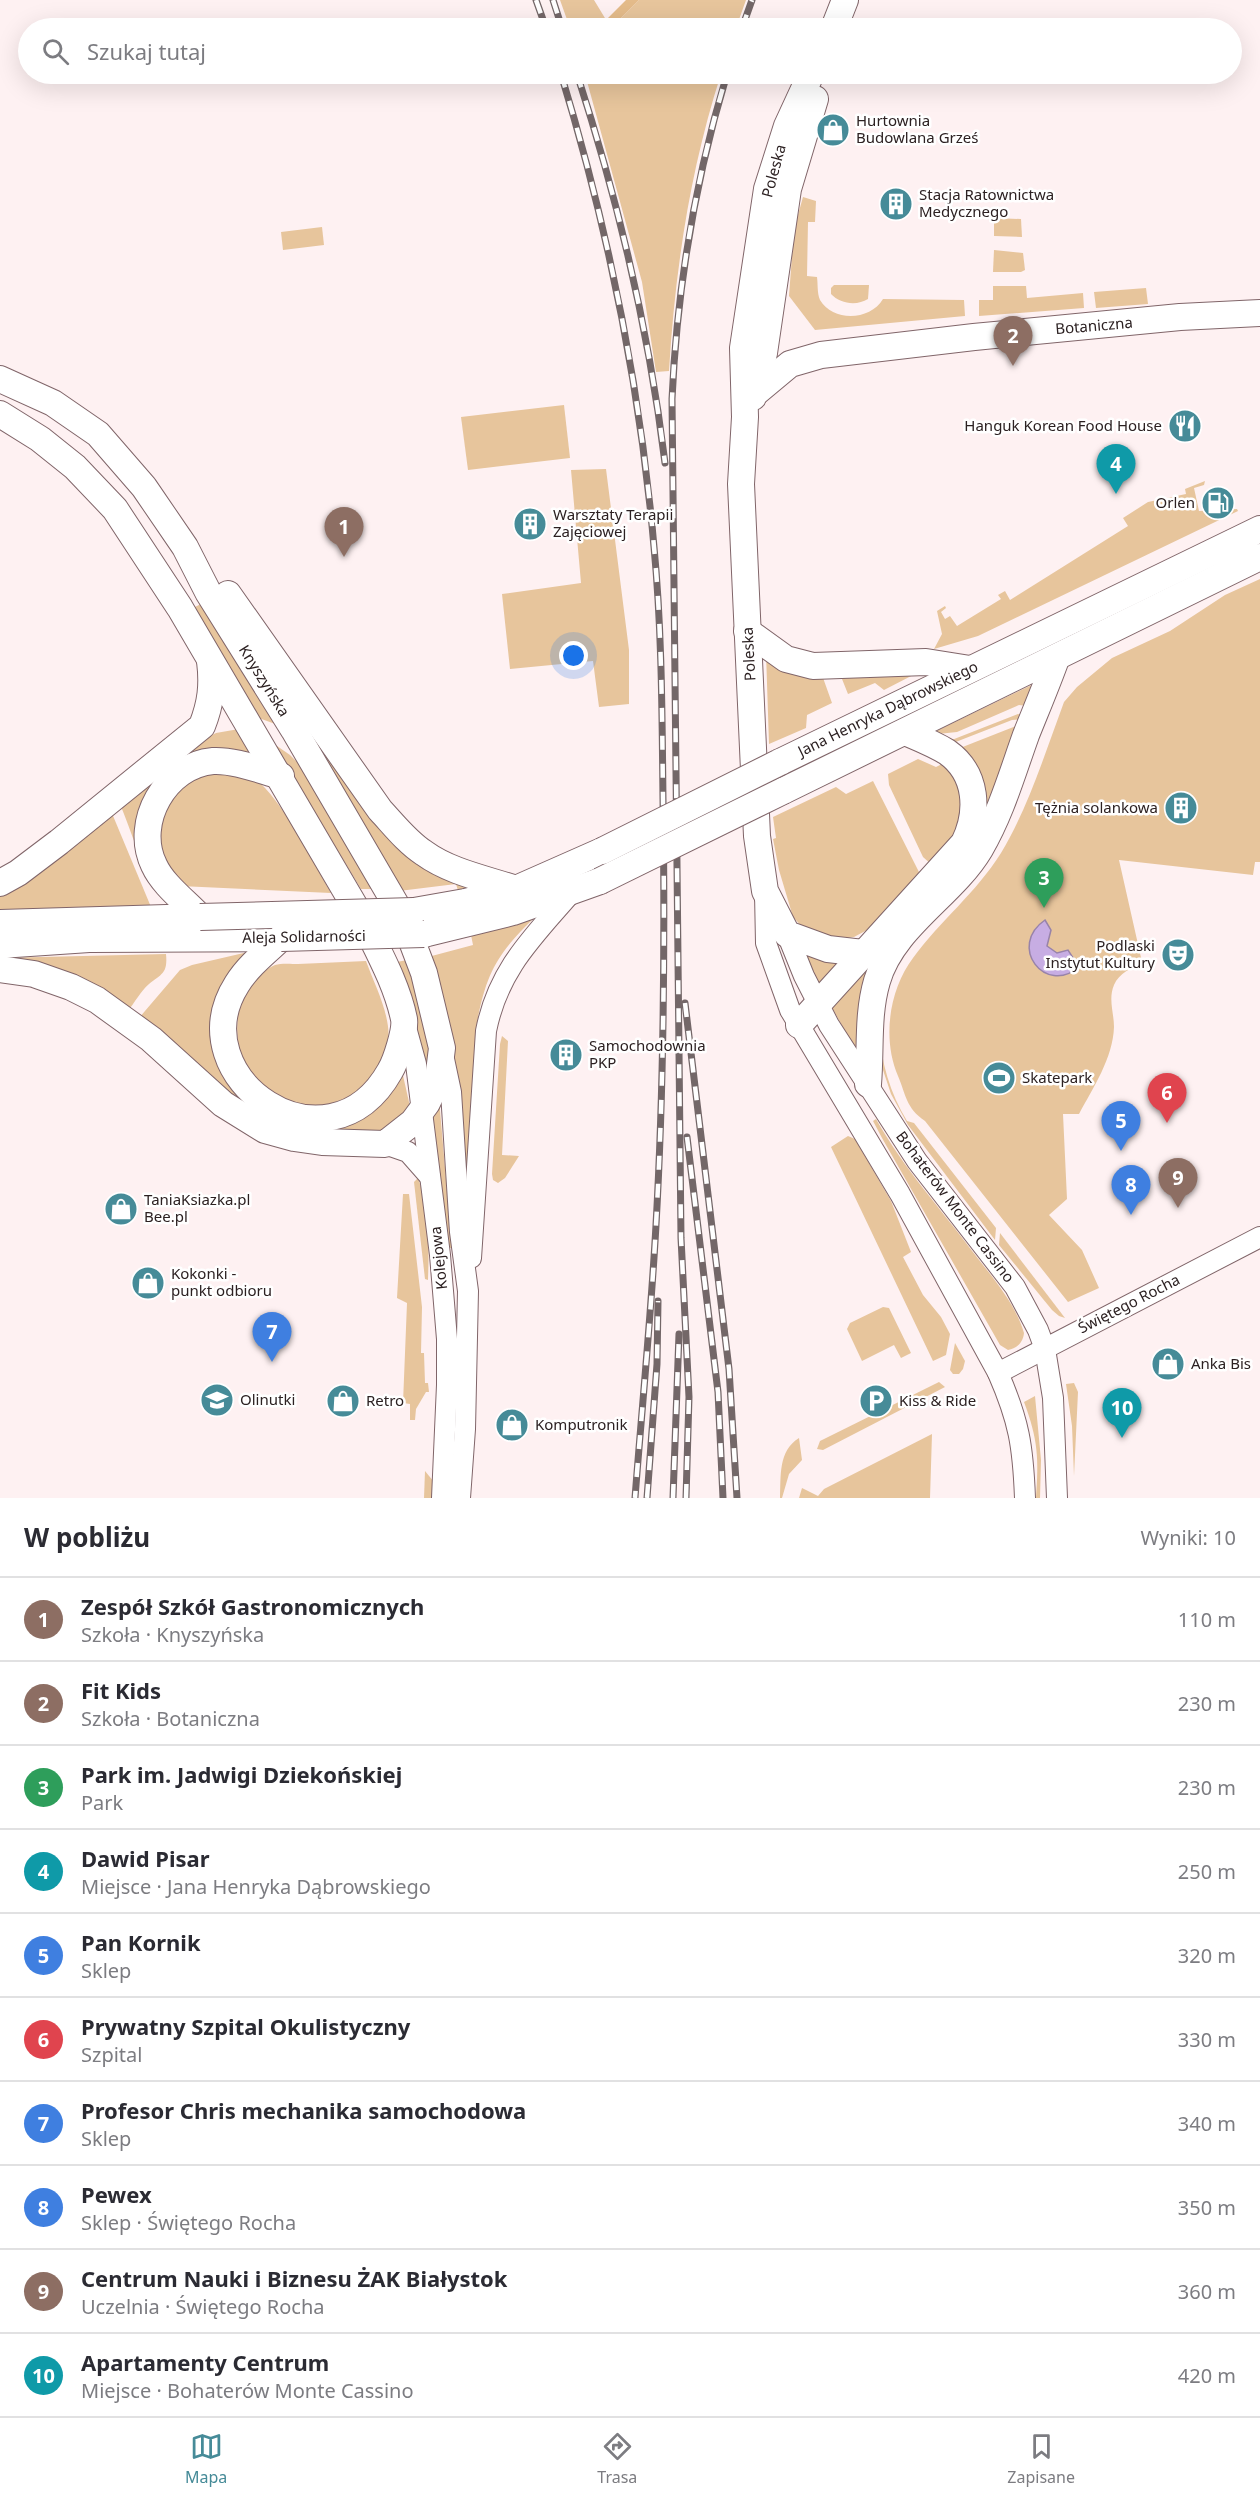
<!DOCTYPE html>
<html lang="pl">
<meta charset="utf-8">
<style>
body{margin:0;font-family:"Noto Sans",sans-serif;background:#f2f2f3;color:#2b2b33}
.you{position:absolute;left:574px;top:656px;width:21px;height:21px;margin:-15px;border:4px solid #fff;border-radius:50%;background:#1a73e8;box-shadow:0 0 0 9px #1a73e833}
.badge{display:grid;place-items:center;width:39px;height:39px;border-radius:50%;background:#468b98;color:#fff;font-size:20px;font-weight:700}
.pin{position:absolute;translate:-50% -50px;filter:drop-shadow(0 2px 3px #0008)}
.pin::after{content:'';position:absolute;top:32px;width:21px;height:18px;background:inherit;clip-path:polygon(0 0,100% 0,50% 100%)}
.list{margin:0;padding:0;list-style:none}
h2{display:flex;justify-content:space-between;align-items:center;height:78px;margin:0;padding:0 24px;font-size:26px}
h2 small{font-size:20px;font-weight:400;color:#7c7c81}
.list li{display:grid;grid-template-columns:39px 1fr auto;gap:18px;align-items:center;box-sizing:border-box;height:84px;padding:0 24px;border-top:2px solid #e1e1e2}
.list b{display:block;font-size:22px;white-space:nowrap}
.list p{margin:0;font-size:20px;white-space:nowrap;color:#7c7c81}
.list em{font-size:20px;font-style:normal;color:#7c7c81}
.icon{flex:none;width:33px;height:33px;fill:none;stroke:currentColor;stroke-width:2;stroke-linecap:round;stroke-linejoin:round}
.map{position:relative;flex:none;width:1260px;height:1498px;overflow:hidden}
.search{position:absolute;background:#fff;box-shadow:0 6px 24px #0002;left:18px;right:18px;top:18px;height:66px;display:flex;align-items:center;gap:15px;box-sizing:border-box;padding:0 21px;border-radius:33px;color:#7c7c81;font-size:22px}
.sheet{height:918px;background:#fff}
nav{display:flex;justify-content:space-around;align-items:center;box-sizing:border-box;height:84px;border-top:2px solid #e1e1e2;background:#fff;font-size:16px;color:#7c7c81}
nav a{display:grid;justify-items:center;gap:3px}
nav .on{color:#468b98}
.map>svg:first-child{display:block}
.green{fill:#e7c59c}
.forest{fill:#e4bb8a}
.water{fill:#c7ade3;stroke:#9883a9;stroke-width:1.5}
.lines{fill:none;stroke-linecap:round;stroke-linejoin:round}
.minor-casing{stroke:#806569;stroke-width:22}
.major-casing{stroke:#806569;stroke-width:28}
.minor{stroke:#fff;stroke-width:20}
.major{stroke:#fff;stroke-width:26}
.rail-casing{stroke:#736768;stroke-width:7}
.rail{stroke:#fff;stroke-width:4.5;stroke-dasharray:14;stroke-linecap:butt}
.major-bridge-casing{stroke:#806569;stroke-width:28;stroke-linecap:butt}
.major-bridge{stroke:#fff;stroke-width:26}
.labels{text-anchor:middle;stroke-width:5;stroke-linejoin:round;paint-order:stroke}
.poi-label{font-size:15px;fill:#2c2122;stroke:#fff;text-anchor:start}
.street-label{font-size:15px;fill:#2c2122;stroke:#fff}
</style>
<div class="map">
<svg width="1260" height="1498" viewBox="0 0 1260 1498">
<rect width="100%" height="100%" fill="#fef1f2"/>
<g class="green">
<path d="M 560,0 L 594,0 L 611,28 L 639,0 L 746,0 L 736,28 L 570,28 Z"/>
<path d="M 585,74 L 721,74 C 690,170 675,270 669,371 L 656,372 L 642,282 Z"/>
<path d="M 803,197 L 816,201 L 815,222 L 808,222 L 807,276 L 817,277 C 818,284 817,293 820,300 C 833,322 870,321 883,299 L 964,300 L 965,316 L 815,330 L 789,296 L 794,229 Z"/>
<path d="M 994,218 L 1021,219 L 1022,237 L 994,236 Z"/>
<path d="M 322,227 L 324,245 L 283,250 L 281,232 Z"/>
<path d="M 994,250 L 1023,253 L 1025,270 L 1021,272 L 993,272 Z"/>
<path d="M 834,285 L 869,285 L 868,299 C 857,306 840,304 831,294 L 831,288 Z"/>
<path d="M 993,286 L 1026,286 L 1027,298 L 1083,293 L 1084,308 L 979,316 L 979,300 L 993,300 Z"/>
<path d="M 1146,288 L 1148,304 L 1096,308 L 1094,292 Z"/>
<path d="M 564,405 L 570,458 L 468,470 L 461,417 Z"/>
<path d="M 606,469 L 629,650 L 629,704 L 599,707 L 593,661 L 510,669 L 502,594 L 581,583 L 571,470 Z"/>
<path d="M 1205,481 L 1204,485 L 1194,488 L 1199,511 L 1237,509 L 1238,511 L 978,636 L 934,649 L 942,634 L 937,611 L 945,606 L 946,608 L 941,612 L 945,619 L 950,616 L 957,626 L 1001,599 L 998,595 L 1005,591 L 1010,600 L 1128,526 L 1123,518 L 1148,502 L 1186,494 L 1185,489 Z"/>
<path d="M 1260,579 L 1260,862 L 1255,862 L 1253,875 L 1119,860 L 1142,962 C 1132,968 1119,973 1114,985 C 1108,999 1114,1013 1114,1027 C 1113,1058 1093,1088 1079,1114 L 1063,1114 L 1067,1199 L 1049,1215 L 1082,1250 L 1099,1288 L 1068,1302 L 925,1121 C 906,1108 906,1095 898,1076 C 882,1039 889,990 913,958 C 940,921 976,893 1001,853 C 1029,806 1045,753 1064,702 L 1077,687 L 1112,658 L 1170,631 L 1225,595 Z"/>
<path d="M 218,592 L 376,820 L 478,887 L 459,894 L 456,884 L 399,891 Z"/>
<path d="M 201,604 L 278,725 L 256,717 L 189,610 Z"/>
<path d="M 766,653 L 822,675 L 832,703 L 807,715 L 806,728 L 769,744 Z"/>
<path d="M 840,674 L 915,674 L 884,690 L 875,683 L 848,694 Z"/>
<path d="M 1040,681 L 1027,706 L 1019,705 L 957,732 L 928,735 Z"/>
<path d="M 1018,714 L 1024,716 L 1022,719 L 1012,720 L 948,745 L 944,743 Z"/>
<path d="M 1016,726 L 980,830 L 955,750 Z"/>
<path d="M 239,729 L 263,765 L 170,769 L 151,884 C 139,857 131,831 120,804 L 190,746 L 216,733 Z"/>
<path d="M 277,746 L 290,755 L 301,766 L 375,889 L 361,889 L 275,747 Z"/>
<path d="M 918,759 L 936,767 L 944,763 L 960,786 L 963,823 L 932,865 L 923,857 L 889,785 L 888,774 Z"/>
<path d="M 204,771 C 216,772 234,770 246,774 C 276,785 314,864 331,893 L 180,886 C 153,848 155,842 166,798 Z"/>
<path d="M 873,781 L 921,876 L 869,929 L 854,937 L 834,940 L 806,931 L 793,917 L 779,870 L 773,839 L 776,838 L 773,817 L 836,787 L 846,794 Z"/>
<path d="M 111,811 L 151,907 L 0,913 L 0,894 Z"/>
<path d="M 536,916 C 496,955 486,973 476,1028 L 466,1230 L 428,957 L 473,945 L 471,935 Z"/>
<path d="M 888,935 L 862,1062 L 830,1004 Z"/>
<path d="M 915,938 C 904,954 893,968 887,987 C 872,1032 883,1081 907,1121 L 914,1123 L 996,1228 L 995,1240 L 908,1125 L 891,1094 L 880,1061 L 876,1038 L 889,975 Z"/>
<path d="M 803,949 L 845,957 L 819,983 Z"/>
<path d="M 248,952 L 216,1049 L 224,1074 L 239,1097 L 252,1109 L 367,1113 L 389,1094 L 402,1071 L 411,1111 L 384,1132 L 350,1137 L 249,1113 L 139,1018 L 180,970 L 192,965 Z"/>
<path d="M 166,954 C 168,974 161,974 149,984 C 141,991 134,1003 128,1011 L 0,958 Z"/>
<path d="M 407,960 L 433,1053 L 428,1086 C 422,1043 412,1003 397,962 Z"/>
<path d="M 366,961 C 375,986 392,1017 388,1044 C 380,1090 335,1112 291,1105 C 285,1104 278,1097 272,1093 C 244,1072 234,1050 238,1015 C 240,998 259,971 275,965 C 281,963 292,964 298,964 C 321,963 344,962 366,961 Z"/>
<path d="M 502,1036 L 508,1041 L 502,1155 L 519,1156 L 505,1178 L 498,1183 L 493,1180 L 492,1174 L 500,1044 Z"/>
<path d="M 439,1099 L 452,1248 L 448,1248 L 431,1113 Z"/>
<path d="M 876,1119 C 904,1169 942,1210 976,1256 C 994,1279 1016,1305 1024,1333 C 1023,1343 1017,1348 1008,1350 L 1000,1345 L 882,1138 L 873,1121 Z"/>
<path d="M 848,1136 L 855,1139 L 891,1201 L 911,1252 L 903,1257 L 923,1295 L 941,1317 L 950,1334 L 946,1355 L 933,1361 L 831,1147 Z"/>
<path d="M 418,1178 C 430,1209 429,1247 428,1280 L 425,1279 L 414,1182 Z"/>
<path d="M 403,1194 L 409,1194 L 422,1307 L 421,1353 L 424,1353 L 425,1383 L 428,1383 L 429,1392 L 426,1392 L 416,1409 L 415,1420 L 410,1420 L 410,1404 L 403,1403 L 407,1303 L 397,1298 Z"/>
<path d="M 1000,1233 L 1065,1318 L 1059,1316 L 1052,1310 L 999,1245 Z"/>
<path d="M 883,1307 L 889,1308 L 911,1353 L 901,1358 L 894,1345 L 862,1361 L 847,1329 L 850,1323 Z"/>
<path d="M 955,1343 L 965,1361 L 963,1369 L 959,1374 L 953,1374 L 950,1370 Z"/>
<path d="M 939,1382 L 945,1387 L 823,1450 L 817,1449 L 820,1441 Z"/>
<path d="M 1074,1383 L 1078,1392 L 1074,1476 L 1072,1426 L 1066,1384 Z"/>
<path d="M 1035,1396 L 1041,1460 L 1040,1498 L 1036,1498 C 1039,1459 1038,1439 1024,1402 Z"/>
<path d="M 932,1434 L 930,1498 L 799,1498 L 802,1488 L 818,1496 L 824,1489 Z"/>
<path d="M 799,1438 L 802,1460 L 789,1474 L 782,1498 L 780,1498 C 781,1476 778,1451 799,1438 Z"/>
<path d="M 425,1471 L 434,1482 L 433,1498 L 424,1498 Z"/>
</g>
<path class="forest" d="M 626,0 L 639,0 L 611,28 L 606,20 Z"/>
<path class="water" d="M 1045,920 L 1051,930 L 1047,946 L 1057,953 L 1068,950 L 1079,967 C 1045,996 1007,946 1045,920 Z"/>
<g class="lines">
<g class="minor-casing">
<g id="minor">
<path d="M 765,893 L 766,943 L 790,1010 L 900,1194 L 998,1373 C 1019,1421 1023,1446 1025,1498"/>
<path d="M 787,934 L 804,976 L 829,1025 L 917,1161 L 1015,1287 L 1038,1330 L 1045,1349 L 1053,1398 L 1057,1498"/>
<path d="M 405,1024 L 416,1064 L 440,1255 L 447,1339 L 447,1385 L 442,1498"/>
<path d="M 444,1059 L 451,1092 L 460,1232 L 468,1291 L 465,1429 L 460,1498"/>
<path d="M 385,1144 L 408,1152 L 430,1177"/>
<path d="M 471,1258 L 486,1031 C 498,970 532,938 571,893"/>
<path d="M 998,1373 L 1260,1237"/>
</g>
</g>
<g class="major-casing">
<g id="major">
<path d="M 834,28 L 845,0"/>
<path d="M 811,74 L 787,126 L 767,189 L 743,348 L 745,417 L 741,484 L 757,836 L 765,891 L 787,934 L 828,949 L 863,953"/>
<path d="M 0,379 L 53,403 L 98,434 L 144,487 L 185,547 L 208,592 L 294,730 L 402,915 L 424,973 L 442,1048 L 438,1080 L 427,1103 L 413,1122 L 385,1144 L 322,1142 L 294,1138 L 265,1130 L 223,1104 L 151,1039 L 97,1000 L 71,987 L 34,974 L 0,969"/>
<path d="M 754,394 L 790,364 L 821,355 L 974,337 L 1180,317 L 1260,313"/>
<path d="M 753,397 L 764,353 L 788,189 L 815,99"/>
<path d="M 0,414 L 40,439 L 75,467 L 115,509 L 180,608 L 364,922 C 379,953 397,985 404,1019 C 406,1030 396,1061 390,1071 C 328,1181 177,1078 237,984 C 248,966 266,952 281,938"/>
<path d="M 228,594 L 380,810 C 394,825 407,842 424,853 C 450,872 486,879 516,889"/>
<path d="M 747,631 L 786,659 L 813,666 L 926,662 L 970,669"/>
<path d="M 780,762 L 1260,529"/>
<path d="M 783,791 L 1260,557"/>
<path d="M 0,883 L 18,873 L 59,842 L 202,726 C 211,703 213,685 210,661"/>
<path d="M 414,911 L 465,902 L 516,889 L 602,851"/>
<path d="M 200,917 C 185,901 163,885 154,865 C 133,822 166,765 213,761 C 235,760 259,770 281,776"/>
<path d="M 0,923 L 200,917"/>
<path d="M 424,934 L 513,912 L 600,881"/>
<path d="M 0,945 L 89,939 L 281,938"/>
<path d="M 799,1025 L 964,843 C 979,812 978,774 947,752 C 934,744 919,738 905,732"/>
<path d="M 868,1084 C 871,1050 867,1015 877,981 C 893,926 952,896 980,849 C 1001,813 1012,774 1026,735 C 1036,710 1047,684 1056,659"/>
</g>
</g>
<use href="#minor" class="minor"/>
<use href="#major" class="major"/>
<g class="rail-casing">
<g id="rail">
<path d="M 536,0 L 546,28"/>
<path d="M 553,0 L 562,28"/>
<path d="M 742,28 L 752,0"/>
<path d="M 561,74 C 608,228 640,386 654,547 C 662,631 662,715 663,799 C 665,941 664,1083 656,1225 C 651,1316 642,1407 635,1498"/>
<path d="M 577,74 C 618,200 649,331 665,463"/>
<path d="M 685,1003 L 729,1369 L 737,1498"/>
<path d="M 687,1137 L 718,1392 L 723,1498"/>
<path d="M 647,1498 L 657,1364 L 658,1301"/>
<path d="M 673,1498 L 679,1334"/>
<path d="M 686,1498 L 689,1397 L 681,1238 L 672,399 C 677,288 695,180 727,74"/>
</g>
</g>
<use href="#rail" class="rail"/>
<g class="major-bridge-casing">
<g id="major-bridge">
<path d="M 602,851 L 780,762"/>
<path d="M 600,881 L 783,791"/>
<path d="M 200,917 L 414,911"/>
<path d="M 281,938 L 424,934"/>
</g>
</g>
<use href="#major-bridge" class="major-bridge"/>
</g>
<defs>
<g id="shop-disc" transform="scale(1.725)"><circle r="9.5" fill="#468b98" stroke="#fff"/><path d="M-5-2.5h2.3a2.7 3.5 0 0 1 5.4 0H5L5.5 6h-11ZM-1.5-2.5h3a1.5 2.3 0 0 0-3 0Z" fill="#fff"/></g>
<g id="building-disc" transform="scale(1.725)"><circle r="9.5" fill="#468b98" stroke="#fff"/><path d="M-4-6H4V6H1V3H-1V6H-4ZM-2.5-4.3h1.7v1.8h-1.7ZM.8-4.3h1.7v1.8H.8ZM-2.5-1h1.7V.8h-1.7ZM.8-1h1.7V.8H.8Z" fill="#fff"/></g>
<g id="restaurant-disc" transform="scale(1.725)"><circle r="9.5" fill="#468b98" stroke="#fff"/><path d="M-5-6h1v4h1v-4h1v4h1v-4h1v5L-1.5 .5V6h-2V.5L-5-1ZM5-6V6H3V1.5H1.5Q1.5-4 5-6Z" fill="#fff"/></g>
<g id="fuel-disc" transform="scale(1.725)"><circle r="9.5" fill="#468b98" stroke="#fff"/><path d="M-5.5-6h7V0h2V4h1.3V-2.5L3-4.5l.8-.8L6-3V5H2.5V1h-1V6h-7ZM-4.2-4.7v3.2H.2V-4.7Z" fill="#fff"/></g>
<g id="theatre-disc" transform="scale(1.725)"><circle r="9.5" fill="#468b98" stroke="#fff"/><path d="M-5-5.5Q0-4 5-5.5V0Q5 5 0 6Q-5 5-5 0ZM-3.3-2.5H-1v1.5H-3.3ZM1-2.5H3.3v1.5H1ZM-2.8 1Q0 5.5 2.8 1Z" fill="#fff"/></g>
<g id="stadium-disc" transform="scale(1.725)"><circle r="9.5" fill="#468b98" stroke="#fff"/><path d="M0-5a6.5 5 0 1 0 0 10a6.5 5 0 1 0 0-10ZM-3.5-1.8h7v3.6h-7Z" fill="#fff"/></g>
<g id="school-disc" transform="scale(1.725)"><circle r="9.5" fill="#468b98" stroke="#fff"/><path d="M0-5L7-2L0 1L-7-2ZM-4 1L0 2.5L4 1V4Q0 6-4 4Z" fill="#fff"/></g>
<g id="parking-disc" transform="scale(1.725)"><circle r="9.5" fill="#468b98" stroke="#fff"/><path d="M-3.5-5.5H1a3.5 3.5 0 0 1 0 7H-1V5.5H-3.5ZM-1-3.4V-.6H.8a1.4 1.4 0 0 0 0-2.8Z" fill="#fff"/></g>
</defs>
<g fill-rule="evenodd">
<use href="#shop-disc" x="833" y="130"/>
<use href="#building-disc" x="896" y="204"/>
<use href="#restaurant-disc" x="1185" y="426"/>
<use href="#fuel-disc" x="1218" y="503"/>
<use href="#building-disc" x="530" y="524"/>
<use href="#building-disc" x="1181" y="808"/>
<use href="#theatre-disc" x="1178" y="955"/>
<use href="#building-disc" x="566" y="1055"/>
<use href="#stadium-disc" x="999" y="1078"/>
<use href="#shop-disc" x="121" y="1209"/>
<use href="#shop-disc" x="148" y="1283"/>
<use href="#shop-disc" x="1168" y="1364"/>
<use href="#school-disc" x="217" y="1400"/>
<use href="#shop-disc" x="343" y="1401"/>
<use href="#parking-disc" x="876" y="1401"/>
<use href="#shop-disc" x="512" y="1425"/>
</g>
<g class="labels">
<g class="poi-label">
<text x="856" y="126">Hurtownia<tspan x="856" dy="17">Budowlana Grześ</tspan></text>
<text x="919" y="200">Stacja Ratownictwa<tspan x="919" dy="17">Medycznego</tspan></text>
<text x="1162" y="431" text-anchor="end">Hanguk Korean Food House</text>
<text x="1195" y="508" text-anchor="end">Orlen</text>
<text x="553" y="520">Warsztaty Terapii<tspan x="553" dy="17">Zajęciowej</tspan></text>
<text x="1158" y="813" text-anchor="end">Tężnia solankowa</text>
<text x="1155" y="951" text-anchor="end">Podlaski<tspan x="1155" dy="17">Instytut Kultury</tspan></text>
<text x="589" y="1051">Samochodownia<tspan x="589" dy="17">PKP</tspan></text>
<text x="1022" y="1083">Skatepark</text>
<text x="144" y="1205">TaniaKsiazka.pl<tspan x="144" dy="17">Bee.pl</tspan></text>
<text x="171" y="1279">Kokonki -<tspan x="171" dy="17">punkt odbioru</tspan></text>
<text x="1191" y="1369">Anka Bis</text>
<text x="240" y="1405">Olinutki</text>
<text x="366" y="1406">Retro</text>
<text x="899" y="1406">Kiss &amp; Ride</text>
<text x="535" y="1430">Komputronik</text>
</g>
<g class="street-label">
<text transform="translate(774 171) rotate(-75)" y="5">Poleska</text>
<text transform="translate(1094 326) rotate(-5)" y="5">Botaniczna</text>
<text transform="translate(749 654) rotate(-93)" y="5">Poleska</text>
<text transform="translate(264 681) rotate(58)" y="5">Knyszyńska</text>
<text transform="translate(888 709) rotate(-26)" y="5">Jana Henryka Dąbrowskiego</text>
<text transform="translate(304 937) rotate(-1)" y="5">Aleja Solidarności</text>
<text transform="translate(955 1207) rotate(53)" y="5">Bohaterów Monte Cassino</text>
<text transform="translate(439 1258) rotate(-96)" y="5">Kolejowa</text>
<text transform="translate(1129 1304) rotate(-27)" y="5">Świętego Rocha</text>
</g>
</g>
</svg>
<div class="you"></div>
<div class="pin badge" style="left:344px;top:557px;background:#8d6e63">1</div>
<div class="pin badge" style="left:1013px;top:366px;background:#8d6e63">2</div>
<div class="pin badge" style="left:1044px;top:908px;background:#2e9e5b">3</div>
<div class="pin badge" style="left:1116px;top:494px;background:#0f9aa8">4</div>
<div class="pin badge" style="left:1121px;top:1151px;background:#3f7fe0">5</div>
<div class="pin badge" style="left:1167px;top:1123px;background:#e0444e">6</div>
<div class="pin badge" style="left:272px;top:1362px;background:#3f7fe0">7</div>
<div class="pin badge" style="left:1131px;top:1215px;background:#3f7fe0">8</div>
<div class="pin badge" style="left:1178px;top:1208px;background:#8d6e63">9</div>
<div class="pin badge" style="left:1122px;top:1438px;background:#0f9aa8">10</div>
<div class="search"><svg class="icon" aria-label="search" viewBox="0 0 24 24"><circle cx="10" cy="10" r="6"/><path d="M15 15l6 6"/></svg>Szukaj tutaj</div>
</div>
<section class="sheet">
<h2>W pobliżu<small>Wyniki: 10</small></h2>
<ul class="list">
<li><span class="badge" style="background:#8d6e63">1</span><div><b>Zespół Szkół Gastronomicznych</b><p>Szkoła · Knyszyńska</p></div><em>110 m</em></li>
<li><span class="badge" style="background:#8d6e63">2</span><div><b>Fit Kids</b><p>Szkoła · Botaniczna</p></div><em>230 m</em></li>
<li><span class="badge" style="background:#2e9e5b">3</span><div><b>Park im. Jadwigi Dziekońskiej</b><p>Park</p></div><em>230 m</em></li>
<li><span class="badge" style="background:#0f9aa8">4</span><div><b>Dawid Pisar</b><p>Miejsce · Jana Henryka Dąbrowskiego</p></div><em>250 m</em></li>
<li><span class="badge" style="background:#3f7fe0">5</span><div><b>Pan Kornik</b><p>Sklep</p></div><em>320 m</em></li>
<li><span class="badge" style="background:#e0444e">6</span><div><b>Prywatny Szpital Okulistyczny</b><p>Szpital</p></div><em>330 m</em></li>
<li><span class="badge" style="background:#3f7fe0">7</span><div><b>Profesor Chris mechanika samochodowa</b><p>Sklep</p></div><em>340 m</em></li>
<li><span class="badge" style="background:#3f7fe0">8</span><div><b>Pewex</b><p>Sklep · Świętego Rocha</p></div><em>350 m</em></li>
<li><span class="badge" style="background:#8d6e63">9</span><div><b>Centrum Nauki i Biznesu ŻAK Białystok</b><p>Uczelnia · Świętego Rocha</p></div><em>360 m</em></li>
<li><span class="badge" style="background:#0f9aa8">10</span><div><b>Apartamenty Centrum</b><p>Miejsce · Bohaterów Monte Cassino</p></div><em>420 m</em></li>
</ul>
</section>
<nav>
<a class="on"><svg class="icon" aria-label="map" viewBox="0 0 24 24"><path d="M3 6l6-2 6 2 6-2v14l-6 2-6-2-6 2zM9 4v14M15 6v14"/></svg>Mapa</a>
<a><svg class="icon" aria-label="directions" viewBox="0 0 24 24"><path d="M12 3l9 9-9 9-9-9zM9 14v-3h6M13 9l2 2-2 2"/></svg>Trasa</a>
<a><svg class="icon" aria-label="saved" viewBox="0 0 24 24"><path d="M7 4h10v16l-5-4-5 4z"/></svg>Zapisane</a>
</nav>
